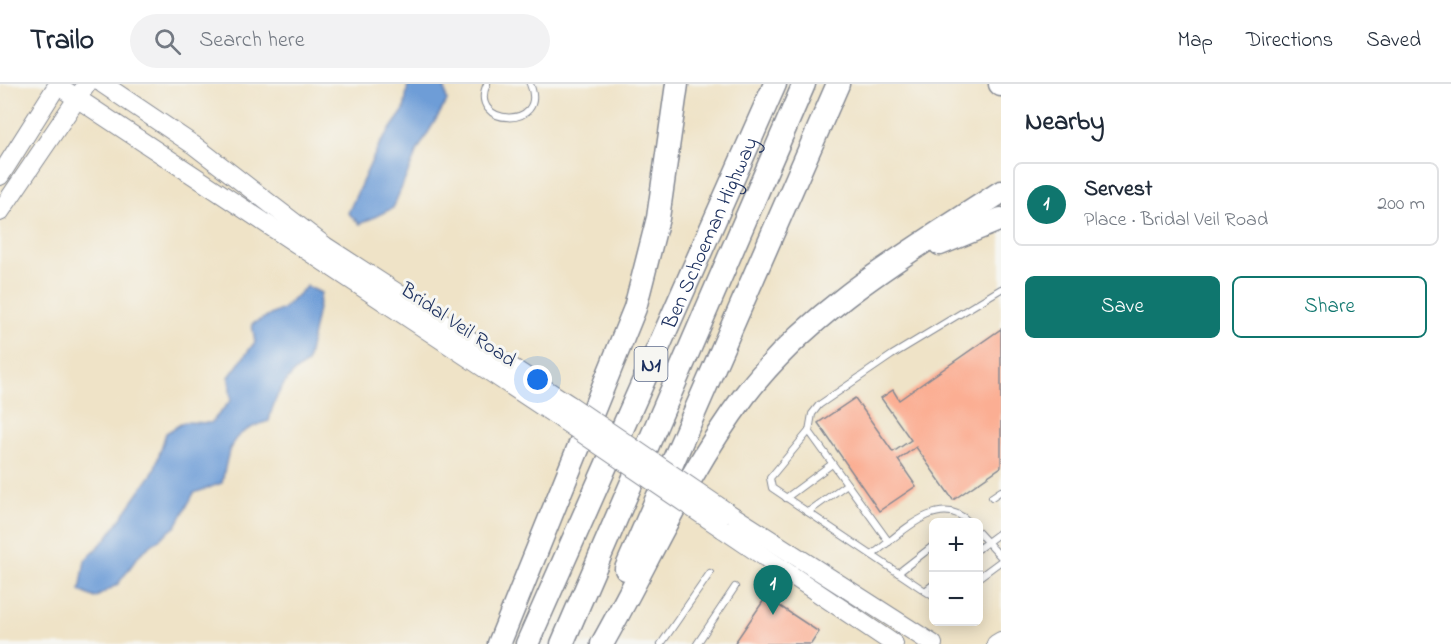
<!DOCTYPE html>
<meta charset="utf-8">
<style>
body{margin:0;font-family:"Indie Flower",sans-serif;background:#f2f2f3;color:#1f2937}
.controls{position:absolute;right:18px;bottom:18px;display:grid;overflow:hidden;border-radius:9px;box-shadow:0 3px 15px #0003}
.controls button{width:54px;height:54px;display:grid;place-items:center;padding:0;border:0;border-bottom:2px solid #e0e1e3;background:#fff;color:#1f2937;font:30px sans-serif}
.you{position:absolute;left:538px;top:296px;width:21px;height:21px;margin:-15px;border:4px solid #fff;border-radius:50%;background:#1a73e8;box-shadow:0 0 0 9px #1a73e833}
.badge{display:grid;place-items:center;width:39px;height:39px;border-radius:50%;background:#0f766e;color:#fff;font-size:20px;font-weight:700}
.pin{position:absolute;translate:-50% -50px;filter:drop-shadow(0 2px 3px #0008)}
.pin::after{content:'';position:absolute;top:32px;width:21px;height:18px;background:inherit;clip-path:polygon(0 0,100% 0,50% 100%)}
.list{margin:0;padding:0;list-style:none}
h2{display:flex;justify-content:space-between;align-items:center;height:78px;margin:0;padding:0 24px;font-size:26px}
h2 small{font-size:20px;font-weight:400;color:#747a83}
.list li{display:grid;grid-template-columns:39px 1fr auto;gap:18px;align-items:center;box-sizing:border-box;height:84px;margin:0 12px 12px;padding:0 12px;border:2px solid #e0e1e3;border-radius:9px}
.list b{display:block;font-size:22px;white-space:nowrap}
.list p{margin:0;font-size:20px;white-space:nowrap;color:#747a83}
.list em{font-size:20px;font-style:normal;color:#747a83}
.actions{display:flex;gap:12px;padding:18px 24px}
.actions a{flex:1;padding:14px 0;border:2px solid #0f766e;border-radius:9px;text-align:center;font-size:21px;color:#0f766e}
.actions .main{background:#0f766e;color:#fff}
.icon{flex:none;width:33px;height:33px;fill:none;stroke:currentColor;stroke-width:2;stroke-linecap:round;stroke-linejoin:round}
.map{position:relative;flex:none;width:1001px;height:560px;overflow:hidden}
header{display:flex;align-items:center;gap:36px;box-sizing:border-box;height:84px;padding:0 30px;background:#fff;border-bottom:2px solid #e0e1e3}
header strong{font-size:28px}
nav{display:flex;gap:33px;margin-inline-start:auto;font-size:21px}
.search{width:420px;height:54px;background:#f2f2f3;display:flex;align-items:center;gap:15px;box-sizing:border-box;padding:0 21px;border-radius:33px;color:#747a83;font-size:22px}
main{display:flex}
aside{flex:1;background:#fff}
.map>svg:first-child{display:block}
.water{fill:#6e9dd7;stroke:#44669a;stroke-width:1.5}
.building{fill:#fbae93}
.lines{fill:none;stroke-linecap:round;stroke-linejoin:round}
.lane-casing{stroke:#858992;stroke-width:8}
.secondary-casing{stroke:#858992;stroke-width:20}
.highway-casing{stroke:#858992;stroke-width:25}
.lane{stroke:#fff;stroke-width:6}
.secondary{stroke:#fff;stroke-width:18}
.highway{stroke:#fff;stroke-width:22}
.secondary-bridge-casing{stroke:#858992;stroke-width:20;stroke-linecap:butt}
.secondary-bridge{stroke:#fff;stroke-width:18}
.labels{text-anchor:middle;stroke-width:6;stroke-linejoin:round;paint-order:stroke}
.shield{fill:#f6f6f2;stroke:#5d6b8a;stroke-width:1.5}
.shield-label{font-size:20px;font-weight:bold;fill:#1b2f5e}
.street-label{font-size:21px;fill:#1b2f5e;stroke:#f6f6f2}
</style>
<header>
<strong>Trailo</strong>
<div class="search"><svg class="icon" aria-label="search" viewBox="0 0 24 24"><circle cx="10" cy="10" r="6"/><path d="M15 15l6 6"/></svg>Search here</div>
<nav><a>Map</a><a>Directions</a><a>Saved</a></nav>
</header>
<main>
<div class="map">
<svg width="1001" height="560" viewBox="0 0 1001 560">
<rect width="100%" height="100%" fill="#f6f6f2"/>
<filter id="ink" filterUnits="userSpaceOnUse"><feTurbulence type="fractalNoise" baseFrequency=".0167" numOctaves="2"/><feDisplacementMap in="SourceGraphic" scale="12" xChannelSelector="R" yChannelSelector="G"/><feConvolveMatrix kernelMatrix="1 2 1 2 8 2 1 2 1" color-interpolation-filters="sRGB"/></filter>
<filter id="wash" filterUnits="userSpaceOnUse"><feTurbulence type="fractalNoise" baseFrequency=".008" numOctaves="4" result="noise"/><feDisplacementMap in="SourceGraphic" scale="24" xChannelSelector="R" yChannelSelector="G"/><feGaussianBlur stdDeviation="1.35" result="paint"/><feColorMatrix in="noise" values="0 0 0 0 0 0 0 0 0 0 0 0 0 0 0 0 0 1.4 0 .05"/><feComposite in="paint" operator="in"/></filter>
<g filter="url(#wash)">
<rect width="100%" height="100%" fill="#efe3c7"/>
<g class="water">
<path d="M 408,0 L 444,0 L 447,17 L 417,67 L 393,124 L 360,140 L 348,129 L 379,61 L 404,26 Z"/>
<path d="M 307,202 L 321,209 L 307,279 C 286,291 274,313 269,337 C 229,349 230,360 222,399 L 194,409 L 176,442 L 140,470 L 118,500 L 95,514 L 80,507 L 85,476 L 107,454 L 154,387 L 166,349 L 184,338 L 211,339 L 231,316 L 229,293 L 255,258 L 252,240 L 283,225 Z"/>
</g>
<g id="blocks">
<g class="building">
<path d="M 1001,245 L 1001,383 L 953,416 L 916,363 L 898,376 L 916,402 L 879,427 L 818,339 L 855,314 L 893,368 L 911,356 L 881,314 L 893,306 L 899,316 Z"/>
<path d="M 766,513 L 819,548 L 811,560 L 734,560 Z"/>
</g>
</g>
</g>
<g filter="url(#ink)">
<use href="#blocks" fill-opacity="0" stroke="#858992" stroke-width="1.5"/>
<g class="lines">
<g class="lane-casing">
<g id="lane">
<path d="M 487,0 C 467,43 550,46 530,0"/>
<path d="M 809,347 L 889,458"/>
<path d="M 992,413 L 1001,407"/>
<path d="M 786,414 L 832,380"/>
<path d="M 808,428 L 847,400"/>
<path d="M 978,448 L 1001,473"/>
<path d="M 978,465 L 1001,448"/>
<path d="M 872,471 C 898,452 939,407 969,438"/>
<path d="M 898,489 L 934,461"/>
<path d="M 978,494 L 1001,477"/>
<path d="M 925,507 L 934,500"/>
<path d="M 934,513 L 772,404 L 770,394 L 809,347 L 812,330 L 819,321 L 892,271 L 1001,205"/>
<path d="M 661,560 L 710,489"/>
<path d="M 697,560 L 735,503"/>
</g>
</g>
<g class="secondary-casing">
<g id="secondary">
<path d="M 103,0 L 195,62 L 325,162 L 570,321"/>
<path d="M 57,1 L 561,335"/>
<path d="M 0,92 L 58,0"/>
<path d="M 0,128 L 87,0"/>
<path d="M 727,428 L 933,560"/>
<path d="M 723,445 L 894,560"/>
<path d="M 996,560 L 1001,557"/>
</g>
</g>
<g class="highway-casing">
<g id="highway">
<path d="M 1000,0 L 1001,1"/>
<path d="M 940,160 L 1001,135"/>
<path d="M 626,485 L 838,0"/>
<path d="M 499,560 L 635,224 L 658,134 L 677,0"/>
<path id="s1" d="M 527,560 L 775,0"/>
<path d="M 562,560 L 804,0"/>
<path d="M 602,560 C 649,477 687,388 745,311 C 811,224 911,167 1001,108"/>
</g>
</g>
<use href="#lane" class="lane"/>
<use href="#secondary" class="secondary"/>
<use href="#highway" class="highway"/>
<g class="secondary-bridge-casing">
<g id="secondary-bridge">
<path d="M 570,321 L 727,428"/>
<path d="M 561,335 L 723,445"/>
</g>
</g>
<use href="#secondary-bridge" class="secondary-bridge"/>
</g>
</g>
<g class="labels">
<rect class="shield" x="634.5" y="263" width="33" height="34" rx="4.5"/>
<g class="shield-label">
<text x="651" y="287">N1</text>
</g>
<g class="street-label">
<text dy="7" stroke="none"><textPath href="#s1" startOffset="450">Ben Schoeman Highway</textPath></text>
<text transform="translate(459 240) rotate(34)" y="7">Bridal Veil Road</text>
</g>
</g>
</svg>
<div class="controls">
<button>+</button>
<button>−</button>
</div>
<div class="you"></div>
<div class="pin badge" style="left:773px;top:531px">1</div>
</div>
<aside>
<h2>Nearby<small></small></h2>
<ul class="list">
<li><span class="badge">1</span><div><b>Servest</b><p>Place · Bridal Veil Road</p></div><em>200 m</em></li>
</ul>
<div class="actions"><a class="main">Save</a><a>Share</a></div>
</aside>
</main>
